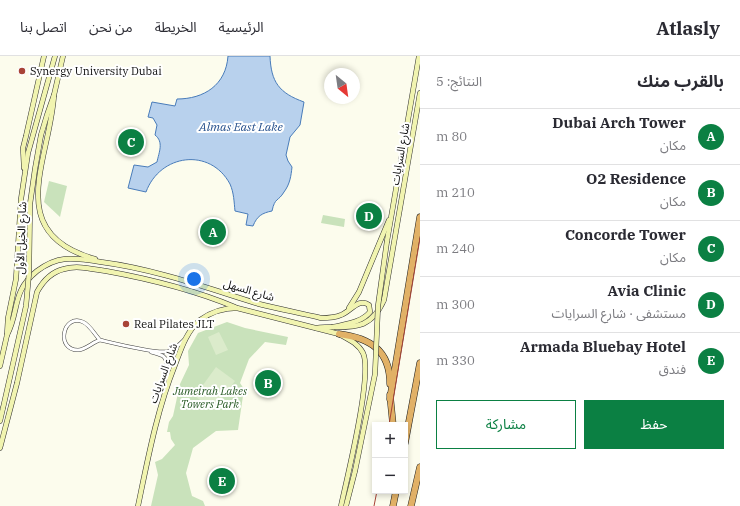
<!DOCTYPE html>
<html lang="ar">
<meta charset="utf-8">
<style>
body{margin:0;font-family:"IBM Plex Serif","Noto Sans Arabic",serif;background:#f7f7f7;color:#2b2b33;direction:rtl}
.controls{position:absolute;right:12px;bottom:12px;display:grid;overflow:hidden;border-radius:0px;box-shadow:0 2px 6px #0003}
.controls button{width:36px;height:36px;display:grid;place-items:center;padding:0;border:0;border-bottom:1px solid #e1e1e2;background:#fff;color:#2b2b33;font:20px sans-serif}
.compass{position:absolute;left:324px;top:12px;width:36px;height:36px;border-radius:50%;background:#fff;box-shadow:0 2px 6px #0003;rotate:151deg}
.you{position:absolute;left:194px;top:223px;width:14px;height:14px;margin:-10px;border:3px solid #fff;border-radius:50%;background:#1a73e8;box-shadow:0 0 0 6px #1a73e833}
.badge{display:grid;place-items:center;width:26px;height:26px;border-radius:50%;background:#0b8043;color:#fff;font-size:13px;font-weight:700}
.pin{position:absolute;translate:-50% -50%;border:2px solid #fff;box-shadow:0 1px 4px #0006}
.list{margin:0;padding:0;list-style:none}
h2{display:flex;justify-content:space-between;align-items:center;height:52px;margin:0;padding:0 16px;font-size:17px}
h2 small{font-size:13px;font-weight:400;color:#7c7c81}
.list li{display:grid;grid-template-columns:26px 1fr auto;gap:12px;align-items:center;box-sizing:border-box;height:56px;padding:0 16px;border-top:1px solid #e1e1e2}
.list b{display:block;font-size:15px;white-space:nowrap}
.list p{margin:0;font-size:13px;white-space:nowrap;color:#7c7c81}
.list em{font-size:13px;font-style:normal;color:#7c7c81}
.actions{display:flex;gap:8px;padding:12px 16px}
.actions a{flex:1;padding:9px 0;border:1px solid #0b8043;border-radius:0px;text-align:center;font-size:14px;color:#0b8043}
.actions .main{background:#0b8043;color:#fff}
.map{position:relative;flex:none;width:420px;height:450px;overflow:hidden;direction:ltr}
header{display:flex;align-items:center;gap:24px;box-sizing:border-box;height:56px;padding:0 20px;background:#fff;border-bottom:1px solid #e1e1e2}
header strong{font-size:19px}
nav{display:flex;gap:22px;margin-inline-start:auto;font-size:14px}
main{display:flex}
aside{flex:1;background:#fff}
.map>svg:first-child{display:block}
.green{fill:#c9e2bb}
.pitch{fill:#dbebcb}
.water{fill:#b8d1ed;stroke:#497cba}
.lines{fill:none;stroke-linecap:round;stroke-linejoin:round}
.street-casing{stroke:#3f3f3f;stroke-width:4}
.secondary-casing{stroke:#2e2e2e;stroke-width:5.5}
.highway-casing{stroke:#1d1d1d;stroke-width:7}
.street{stroke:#fff;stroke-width:3}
.secondary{stroke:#f1f4b0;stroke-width:4.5}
.highway{stroke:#e1b166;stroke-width:6}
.rail{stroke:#a84337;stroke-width:1}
.secondary-bridge-casing{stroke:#2e2e2e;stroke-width:5.5;stroke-linecap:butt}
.secondary-bridge{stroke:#f1f4b0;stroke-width:4.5}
.poi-dot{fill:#a84337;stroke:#fff;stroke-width:1.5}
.labels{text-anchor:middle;stroke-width:4;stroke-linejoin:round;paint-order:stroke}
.poi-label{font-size:11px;fill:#0c0c0c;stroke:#fff;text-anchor:start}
.street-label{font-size:11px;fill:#0c0c0c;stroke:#fff}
.park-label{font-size:11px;font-style:italic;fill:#285a25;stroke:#fff}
.water-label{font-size:12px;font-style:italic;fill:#26508c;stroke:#fff}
</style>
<header>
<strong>Atlasly</strong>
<nav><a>الرئيسية</a><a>الخريطة</a><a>من نحن</a><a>اتصل بنا</a></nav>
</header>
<main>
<aside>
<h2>بالقرب منك<small>النتائج: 5</small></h2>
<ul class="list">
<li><span class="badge">A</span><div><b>Dubai Arch Tower</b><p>مكان</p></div><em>80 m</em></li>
<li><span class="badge">B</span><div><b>O2 Residence</b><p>مكان</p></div><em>210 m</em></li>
<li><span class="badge">C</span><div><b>Concorde Tower</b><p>مكان</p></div><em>240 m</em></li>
<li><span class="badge">D</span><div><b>Avia Clinic</b><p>مستشفى · شارع السرايات</p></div><em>300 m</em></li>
<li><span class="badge">E</span><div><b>Armada Bluebay Hotel</b><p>فندق</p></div><em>330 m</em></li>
</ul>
<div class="actions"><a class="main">حفظ</a><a>مشاركة</a></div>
</aside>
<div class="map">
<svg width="420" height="450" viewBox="0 0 420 450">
<rect width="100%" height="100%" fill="#fcfced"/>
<g class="green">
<path d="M 49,125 L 67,130 L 60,161 L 44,146 Z"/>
<path d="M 323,159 L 345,163 L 344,171 L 321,167 Z"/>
<path d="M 227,266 L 245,272 L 288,281 L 286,289 L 265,286 L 249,303 L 240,327 L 244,333 L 238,374 L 216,375 L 193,392 L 186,417 L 192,440 L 203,445 L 205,450 L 151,450 L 158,419 L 155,406 L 162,403 L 175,389 L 171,383 L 170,376 L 167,376 L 169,366 L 173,360 L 180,328 L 189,309 L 188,295 L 198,277 Z"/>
</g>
<g class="pitch">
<path d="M 219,276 L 228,294 L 216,299 L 208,281 Z"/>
<path d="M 216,311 L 235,325 L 213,354 L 195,340 Z"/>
</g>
<path class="water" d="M 228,0 L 270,0 C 271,26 279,37 304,46 L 300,69 L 290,81 L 286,99 L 288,105 L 292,111 C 291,120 290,128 284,136 C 278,146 275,141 272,155 C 262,157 257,160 253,170 L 246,169 L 248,158 L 235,155 C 234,146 234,137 230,128 C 210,91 160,98 146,136 L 128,132 L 134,109 L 148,111 L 157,106 C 159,96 164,86 155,79 L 157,69 L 153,62 L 148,61 L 152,46 L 175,50 L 177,43 C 204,43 226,29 228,0 Z"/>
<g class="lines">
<g class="street-casing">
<g id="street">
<path d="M 100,284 C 95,279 90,269 83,266 C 63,257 55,294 78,294 C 85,294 93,286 100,284 C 113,287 160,299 169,295 C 175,293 180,288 184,284"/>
<path d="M 151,296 C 155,297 159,298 163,300 C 170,305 165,316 169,324"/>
</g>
</g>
<g class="secondary-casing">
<g id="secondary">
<path d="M 54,39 C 50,104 2,177 95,203"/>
<path d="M 41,79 L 47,59 L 54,39 L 63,0"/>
<path d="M 24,112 L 23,92 L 26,80 L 44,0"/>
<path d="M 387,185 L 419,0"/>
<path d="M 349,252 L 359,236 L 389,164"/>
<path d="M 316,272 C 346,268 368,280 384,244 L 420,37"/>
<path d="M 7,279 C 20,254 11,236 37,215 C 45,209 55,204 65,203 C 77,202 89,204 101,206 C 155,213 207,232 259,248 C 279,253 300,257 321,262 C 328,262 334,262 341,259 C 350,256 359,241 369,249 L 370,256 C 361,267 345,268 333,271"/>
<path d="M 0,310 L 7,279 L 8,262 L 16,223 L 21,143 L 28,97 L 55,0"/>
<path d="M 0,365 L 3,352"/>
<path d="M 0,392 L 17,327 L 37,236 C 43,225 51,216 64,213 C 77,209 92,213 106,215 C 150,223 194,234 235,251"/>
<path d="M 138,450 C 148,402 157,354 175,309 C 181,293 186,276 200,264 C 211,256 223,252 237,252 L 339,278 C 348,283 358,287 363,297 C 373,318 347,422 341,450"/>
<path d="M 346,450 L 355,415"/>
</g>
</g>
<g class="highway-casing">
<g id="highway">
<path d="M 339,278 C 370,282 390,294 390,328"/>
<path d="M 390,339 L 393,369"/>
<path d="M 390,343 L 420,161"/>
<path d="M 405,387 L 420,307"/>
<path d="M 393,450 L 396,435"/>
<path d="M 411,450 L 420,411"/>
</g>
</g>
<use href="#street" class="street"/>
<use href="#secondary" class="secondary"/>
<use href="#highway" class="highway"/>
<g class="rail">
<path d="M 389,369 L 420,182"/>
<path d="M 374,450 L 377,435"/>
</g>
<g class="secondary-bridge-casing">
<g id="secondary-bridge">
<path d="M 3,352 L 26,250 L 29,217 L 30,148 L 35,113 L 41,79"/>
<path d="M 355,415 L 375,318 L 378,250 L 387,185"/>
</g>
</g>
<use href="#secondary-bridge" class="secondary-bridge"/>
</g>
<g class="poi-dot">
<circle cx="22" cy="15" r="4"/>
<circle cx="126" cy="268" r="4"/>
</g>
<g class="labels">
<g class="poi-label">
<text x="30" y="19">Synergy University Dubai</text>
<text x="134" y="272">Real Pilates JLT</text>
</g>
<g class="street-label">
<text transform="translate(400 98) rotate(-80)" y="4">شارع السرايات</text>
<text transform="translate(21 182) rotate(-88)" y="4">شارع الخيل الأول</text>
<text transform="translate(249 234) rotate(16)" y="4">شارع السهل</text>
<text transform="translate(163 317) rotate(-70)" y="4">شارع السرايات</text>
</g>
<g class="park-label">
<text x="210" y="339">Jumeirah Lakes<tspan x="210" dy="13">Towers Park</tspan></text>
</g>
<g class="water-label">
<text x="241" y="75">Almas East Lake</text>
</g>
</g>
</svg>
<div class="controls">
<button>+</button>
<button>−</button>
</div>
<svg class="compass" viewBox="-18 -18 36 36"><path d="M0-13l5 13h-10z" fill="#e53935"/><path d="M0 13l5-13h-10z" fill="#7c7c81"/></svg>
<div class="you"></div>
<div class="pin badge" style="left:213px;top:176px">A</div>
<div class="pin badge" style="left:268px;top:327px">B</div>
<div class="pin badge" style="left:131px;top:86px">C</div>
<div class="pin badge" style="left:369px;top:160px">D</div>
<div class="pin badge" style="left:222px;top:425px">E</div>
</div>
</main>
